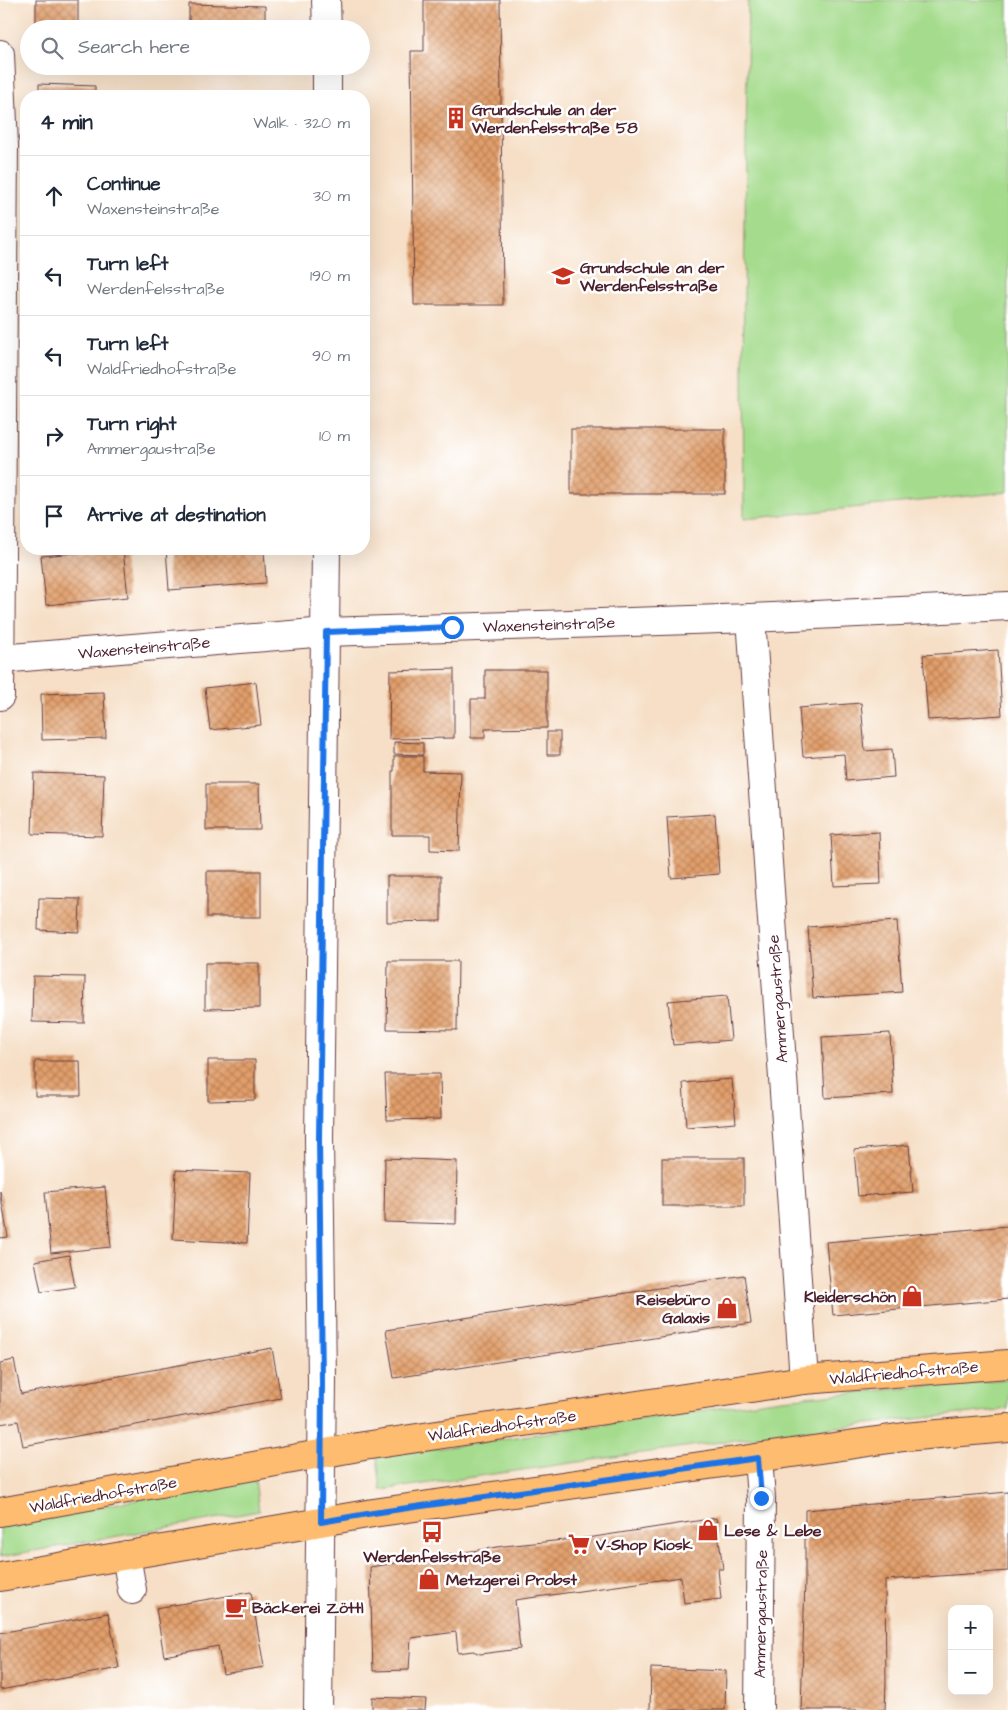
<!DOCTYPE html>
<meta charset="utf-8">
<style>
body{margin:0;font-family:"Architects Daughter",sans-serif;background:#f2f2f3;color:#1f2937}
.controls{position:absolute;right:15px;bottom:15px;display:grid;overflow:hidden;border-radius:10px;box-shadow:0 5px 20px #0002}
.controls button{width:45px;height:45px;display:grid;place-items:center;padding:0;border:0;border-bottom:1px solid #e0e1e3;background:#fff;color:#1f2937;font:25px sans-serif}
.stop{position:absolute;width:15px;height:15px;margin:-11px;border:4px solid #1a73e8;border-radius:50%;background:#fff}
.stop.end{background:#1a73e8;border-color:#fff;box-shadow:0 1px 5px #0008}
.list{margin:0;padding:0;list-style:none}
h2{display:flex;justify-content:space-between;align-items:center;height:65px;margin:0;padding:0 20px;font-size:21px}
h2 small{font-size:16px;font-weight:400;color:#747a83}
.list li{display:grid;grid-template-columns:32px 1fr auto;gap:15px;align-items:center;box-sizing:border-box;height:80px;padding:0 20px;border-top:1px solid #e0e1e3}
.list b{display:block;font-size:19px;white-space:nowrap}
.list p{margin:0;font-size:16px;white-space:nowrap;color:#747a83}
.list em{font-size:16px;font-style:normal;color:#747a83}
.icon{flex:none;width:28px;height:28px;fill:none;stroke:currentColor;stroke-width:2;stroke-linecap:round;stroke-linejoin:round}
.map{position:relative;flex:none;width:1008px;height:1710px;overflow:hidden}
.search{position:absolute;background:#fff;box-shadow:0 5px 20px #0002;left:20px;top:20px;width:350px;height:55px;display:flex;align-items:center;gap:12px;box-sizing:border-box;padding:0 18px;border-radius:28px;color:#747a83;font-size:19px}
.panel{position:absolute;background:#fff;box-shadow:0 5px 20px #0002;left:20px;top:90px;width:350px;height:465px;border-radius:20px}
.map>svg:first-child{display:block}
.grass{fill:#a4db8c;stroke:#777d5c}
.building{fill:url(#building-cross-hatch)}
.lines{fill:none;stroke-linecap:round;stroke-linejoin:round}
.minor-casing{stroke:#643c42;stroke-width:30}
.major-casing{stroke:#643c42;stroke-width:30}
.minor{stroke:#fff;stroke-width:28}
.major{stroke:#fdbc6f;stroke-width:28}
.route{stroke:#1a73e8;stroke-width:6}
.labels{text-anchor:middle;stroke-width:5;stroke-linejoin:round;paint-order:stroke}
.poi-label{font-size:16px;font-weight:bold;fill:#4a1f2b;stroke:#fff;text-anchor:start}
.street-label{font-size:16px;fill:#4a1f2b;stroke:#fff}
</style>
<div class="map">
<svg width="1008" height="1710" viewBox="0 0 1008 1710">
<defs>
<pattern id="building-cross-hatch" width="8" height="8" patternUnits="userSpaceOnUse" patternTransform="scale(1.25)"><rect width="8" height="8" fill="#e29f6b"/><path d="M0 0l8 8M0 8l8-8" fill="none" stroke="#b98158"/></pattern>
</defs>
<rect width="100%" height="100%" fill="#fff"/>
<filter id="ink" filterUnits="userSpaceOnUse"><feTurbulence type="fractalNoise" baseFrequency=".02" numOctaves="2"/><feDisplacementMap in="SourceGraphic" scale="10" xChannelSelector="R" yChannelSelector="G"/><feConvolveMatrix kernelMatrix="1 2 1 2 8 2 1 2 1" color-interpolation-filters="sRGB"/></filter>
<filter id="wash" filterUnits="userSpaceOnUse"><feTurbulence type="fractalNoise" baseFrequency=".0096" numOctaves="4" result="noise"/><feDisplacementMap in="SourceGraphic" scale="20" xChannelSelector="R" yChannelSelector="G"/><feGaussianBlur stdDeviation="1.12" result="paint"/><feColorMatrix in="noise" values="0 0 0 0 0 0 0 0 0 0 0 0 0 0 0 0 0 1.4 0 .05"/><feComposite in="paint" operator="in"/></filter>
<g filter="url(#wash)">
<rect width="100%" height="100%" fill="#f6dfc6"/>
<g class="grass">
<path d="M 748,0 L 1008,0 L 1008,492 L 744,519 L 743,368 Z"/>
<path d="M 1008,1379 L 1008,1409 L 783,1433 L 381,1490 L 377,1457 L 782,1399 Z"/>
<path d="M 255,1479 L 259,1511 L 0,1557 L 0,1524 Z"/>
</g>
<g id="blocks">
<g class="building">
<rect x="36" y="0" width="42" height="29"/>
<path d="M 424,0 L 500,0 L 503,305 L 414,305 L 411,51 L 424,51 Z"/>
<path d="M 189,4 L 265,6 L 265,29 L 189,29 Z"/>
<path d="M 39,84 L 95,86 L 95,96 L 39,96 Z"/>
<rect x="571" y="429" width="154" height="65"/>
<path d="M 123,549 L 128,597 L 46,605 L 41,556 Z"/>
<path d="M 166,549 L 264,549 L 266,583 L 169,590 Z"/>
<path d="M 998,650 L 1002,715 L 928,720 L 923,655 Z"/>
<path d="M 454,669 L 454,738 L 389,739 L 390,671 Z"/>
<path d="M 485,670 L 547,670 L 547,728 L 485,729 L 485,738 L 471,738 L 471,699 L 485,699 Z"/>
<path d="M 256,682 L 261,725 L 210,730 L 205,688 Z"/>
<path d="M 104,692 L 106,738 L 42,740 L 41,694 Z"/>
<path d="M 861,703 L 865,751 L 892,749 L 894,777 L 846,781 L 844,754 L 803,757 L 799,708 Z"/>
<rect x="547" y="732" width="13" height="23"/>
<path d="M 394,742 L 423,743 L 423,755 L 394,754 Z"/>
<path d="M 394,756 L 423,756 L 423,771 L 461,772 L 459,851 L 430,850 L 430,835 L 392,835 L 392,771 L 394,771 Z"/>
<path d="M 34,773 L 104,775 L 102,836 L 32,834 Z"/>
<path d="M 206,784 L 259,784 L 260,830 L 206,830 Z"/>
<path d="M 715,814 L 719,874 L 671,878 L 667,817 Z"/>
<path d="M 879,832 L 881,884 L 834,886 L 831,835 Z"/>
<rect x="207" y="871" width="54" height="46"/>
<path d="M 387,876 L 441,876 L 441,921 L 387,922 Z"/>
<path d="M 39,898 L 80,899 L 79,932 L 38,930 Z"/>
<path d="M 897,921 L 902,992 L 813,998 L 808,927 Z"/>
<path d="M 388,961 L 458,961 L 457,1030 L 387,1029 Z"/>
<path d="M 205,963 L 259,963 L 259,1008 L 205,1009 Z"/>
<path d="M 33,976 L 85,977 L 84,1023 L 32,1022 Z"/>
<path d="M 727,996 L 731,1040 L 673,1045 L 668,1001 Z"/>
<path d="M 890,1033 L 893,1094 L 825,1098 L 822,1037 Z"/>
<path d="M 208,1060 L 255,1060 L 255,1100 L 208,1101 Z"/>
<path d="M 35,1061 L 80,1061 L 81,1096 L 35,1096 Z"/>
<path d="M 385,1074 L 440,1074 L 441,1119 L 387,1120 Z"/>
<path d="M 732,1079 L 736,1123 L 686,1127 L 683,1083 Z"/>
<path d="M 909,1145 L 913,1192 L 858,1196 L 854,1150 Z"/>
<path d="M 385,1158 L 457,1161 L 456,1224 L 384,1222 Z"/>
<rect x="662" y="1158" width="82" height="48"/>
<path d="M 176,1170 L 250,1173 L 247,1243 L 173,1239 Z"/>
<path d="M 105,1187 L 111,1247 L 51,1253 L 45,1192 Z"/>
<path d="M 0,1191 L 8,1237 L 0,1238 Z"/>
<path d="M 1008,1226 L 1008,1299 L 833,1315 L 826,1242 Z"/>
<path d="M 69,1255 L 75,1287 L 41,1292 L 35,1261 Z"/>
<path d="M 744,1275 L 751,1323 L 394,1378 L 386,1330 Z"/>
<path d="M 272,1348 L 281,1398 L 23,1446 L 18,1421 L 0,1424 L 0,1363 L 14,1360 L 21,1394 Z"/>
<path d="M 1008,1492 L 1008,1571 L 885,1580 L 886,1683 L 885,1710 L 801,1710 L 805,1581 L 805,1510 Z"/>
<path d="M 716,1518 L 723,1569 L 718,1569 L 721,1599 L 684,1603 L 681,1577 L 515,1600 L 520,1649 L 480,1654 L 473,1651 L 458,1653 L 456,1632 L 411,1638 L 409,1670 L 373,1671 L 370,1567 L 504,1546 L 594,1537 Z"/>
<path d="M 251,1592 L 264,1667 L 223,1674 L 218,1646 L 164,1656 L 156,1608 Z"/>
<path d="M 108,1613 L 119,1668 L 0,1690 L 0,1633 Z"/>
<path d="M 651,1668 L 726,1671 L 725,1710 L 650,1710 Z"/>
<path d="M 372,1697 L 426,1699 L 425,1710 L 372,1710 Z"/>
</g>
</g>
</g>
<g filter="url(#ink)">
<use href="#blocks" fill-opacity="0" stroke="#643c42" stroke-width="1"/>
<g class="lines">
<g class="minor-casing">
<g id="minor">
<path d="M 326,0 L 327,29"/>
<path d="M 0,54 L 4,146 L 0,696"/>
<path d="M 327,66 L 327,96"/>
<path d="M 751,618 L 804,1380"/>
<path d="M 0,659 L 326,632 L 751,618 L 1008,606"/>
<path d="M 758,1458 L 761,1498 L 759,1710"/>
<path d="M 126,1555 L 132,1590"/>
<path d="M 318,1710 L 322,1381 L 319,1139 L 326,549"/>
</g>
</g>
<g class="major-casing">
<g id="major">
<path d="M 0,1512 L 364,1446 L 804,1380 L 1008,1364"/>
<path d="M 0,1577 L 373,1513 L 904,1437 L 1008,1428"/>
</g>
</g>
<use href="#minor" class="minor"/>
<use href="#major" class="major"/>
</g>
</g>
<g class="lines" filter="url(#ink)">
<path class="route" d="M 452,627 L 326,632 L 319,1139 L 322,1381 L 321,1522 L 373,1513 L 758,1458 L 761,1498"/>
</g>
<defs>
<g id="building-bare" transform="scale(1.725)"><path d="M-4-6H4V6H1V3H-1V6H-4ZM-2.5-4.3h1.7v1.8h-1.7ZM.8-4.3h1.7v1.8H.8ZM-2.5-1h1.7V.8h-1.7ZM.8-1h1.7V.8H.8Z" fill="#c8321e" stroke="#fff" stroke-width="2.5" paint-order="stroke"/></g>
<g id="school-bare" transform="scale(1.725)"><path d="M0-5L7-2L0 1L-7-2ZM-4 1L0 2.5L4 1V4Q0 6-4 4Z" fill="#c8321e" stroke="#fff" stroke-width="2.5" paint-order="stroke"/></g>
<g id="shop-bare" transform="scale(1.725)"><path d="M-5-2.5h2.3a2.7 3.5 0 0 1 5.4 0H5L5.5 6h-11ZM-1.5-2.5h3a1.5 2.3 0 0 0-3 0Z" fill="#c8321e" stroke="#fff" stroke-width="2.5" paint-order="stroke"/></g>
<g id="bus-bare" transform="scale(1.725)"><path d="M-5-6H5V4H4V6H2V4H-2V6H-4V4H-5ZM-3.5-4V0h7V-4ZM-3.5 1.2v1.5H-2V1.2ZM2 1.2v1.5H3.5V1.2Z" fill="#c8321e" stroke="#fff" stroke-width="2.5" paint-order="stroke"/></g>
<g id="supermarket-bare" transform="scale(1.725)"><path d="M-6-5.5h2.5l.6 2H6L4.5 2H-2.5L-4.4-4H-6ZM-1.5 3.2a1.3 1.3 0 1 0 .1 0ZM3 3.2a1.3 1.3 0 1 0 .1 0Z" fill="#c8321e" stroke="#fff" stroke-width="2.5" paint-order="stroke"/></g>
<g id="cafe-bare" transform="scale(1.725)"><path d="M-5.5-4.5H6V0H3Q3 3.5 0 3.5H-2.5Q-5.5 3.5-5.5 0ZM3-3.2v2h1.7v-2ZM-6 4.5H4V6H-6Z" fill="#c8321e" stroke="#fff" stroke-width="2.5" paint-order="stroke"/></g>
</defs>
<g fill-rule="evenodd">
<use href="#building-bare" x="456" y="118"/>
<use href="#school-bare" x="563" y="276"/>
<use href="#shop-bare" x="912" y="1296"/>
<use href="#shop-bare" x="727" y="1308"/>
<use href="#shop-bare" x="708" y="1530"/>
<use href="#bus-bare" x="432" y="1532"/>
<use href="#supermarket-bare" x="579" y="1544"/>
<use href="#shop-bare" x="429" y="1579"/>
<use href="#cafe-bare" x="236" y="1607"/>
</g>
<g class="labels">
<g class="poi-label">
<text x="472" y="115">Grundschule an der<tspan x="472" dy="18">Werdenfelsstraße 58</tspan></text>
<text x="580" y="273">Grundschule an der<tspan x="580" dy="18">Werdenfelsstraße</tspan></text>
<text x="896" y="1302" text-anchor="end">Kleiderschön</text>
<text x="710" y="1305" text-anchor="end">Reisebüro<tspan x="710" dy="18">Galaxis</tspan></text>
<text x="724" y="1536">Lese &amp; Lebe</text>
<text x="596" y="1550">V-Shop Kiosk</text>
<text x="432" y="1562" text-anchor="middle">Werdenfelsstraße</text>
<text x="446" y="1585">Metzgerei Probst</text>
<text x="252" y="1613">Bäckerei Zöttl</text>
</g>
<g class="street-label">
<text transform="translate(549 624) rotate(-2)" y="6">Waxensteinstraße</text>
<text transform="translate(144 647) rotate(-5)" y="6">Waxensteinstraße</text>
<text transform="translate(777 999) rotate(-94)" y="6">Ammergaustraße</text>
<text transform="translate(904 1372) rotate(-5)" y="6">Waldfriedhofstraße</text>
<text transform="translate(502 1425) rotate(-8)" y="6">Waldfriedhofstraße</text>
<text transform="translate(103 1494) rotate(-10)" y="6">Waldfriedhofstraße</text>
<text transform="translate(760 1614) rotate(-89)" y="6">Ammergaustraße</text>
</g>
</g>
</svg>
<div class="controls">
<button>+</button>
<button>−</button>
</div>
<div class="stop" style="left:452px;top:627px"></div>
<div class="stop end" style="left:761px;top:1498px"></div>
<div class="search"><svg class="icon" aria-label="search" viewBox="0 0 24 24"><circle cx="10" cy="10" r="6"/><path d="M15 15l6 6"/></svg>Search here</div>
<section class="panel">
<h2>4 min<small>Walk · 320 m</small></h2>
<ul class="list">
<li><svg class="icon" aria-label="ahead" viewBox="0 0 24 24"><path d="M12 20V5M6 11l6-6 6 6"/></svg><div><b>Continue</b><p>Waxensteinstraße</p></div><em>30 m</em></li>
<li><svg class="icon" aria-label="left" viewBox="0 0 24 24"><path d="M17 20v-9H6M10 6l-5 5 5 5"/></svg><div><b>Turn left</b><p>Werdenfelsstraße</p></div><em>190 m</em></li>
<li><svg class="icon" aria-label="left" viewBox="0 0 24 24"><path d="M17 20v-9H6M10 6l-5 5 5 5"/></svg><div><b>Turn left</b><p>Waldfriedhofstraße</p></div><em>90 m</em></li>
<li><svg class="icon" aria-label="right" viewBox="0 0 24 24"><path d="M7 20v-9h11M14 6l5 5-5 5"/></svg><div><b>Turn right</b><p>Ammergaustraße</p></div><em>10 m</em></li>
<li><svg class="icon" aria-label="arrive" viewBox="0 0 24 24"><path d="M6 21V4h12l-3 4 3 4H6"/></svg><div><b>Arrive at destination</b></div></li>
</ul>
</section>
</div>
